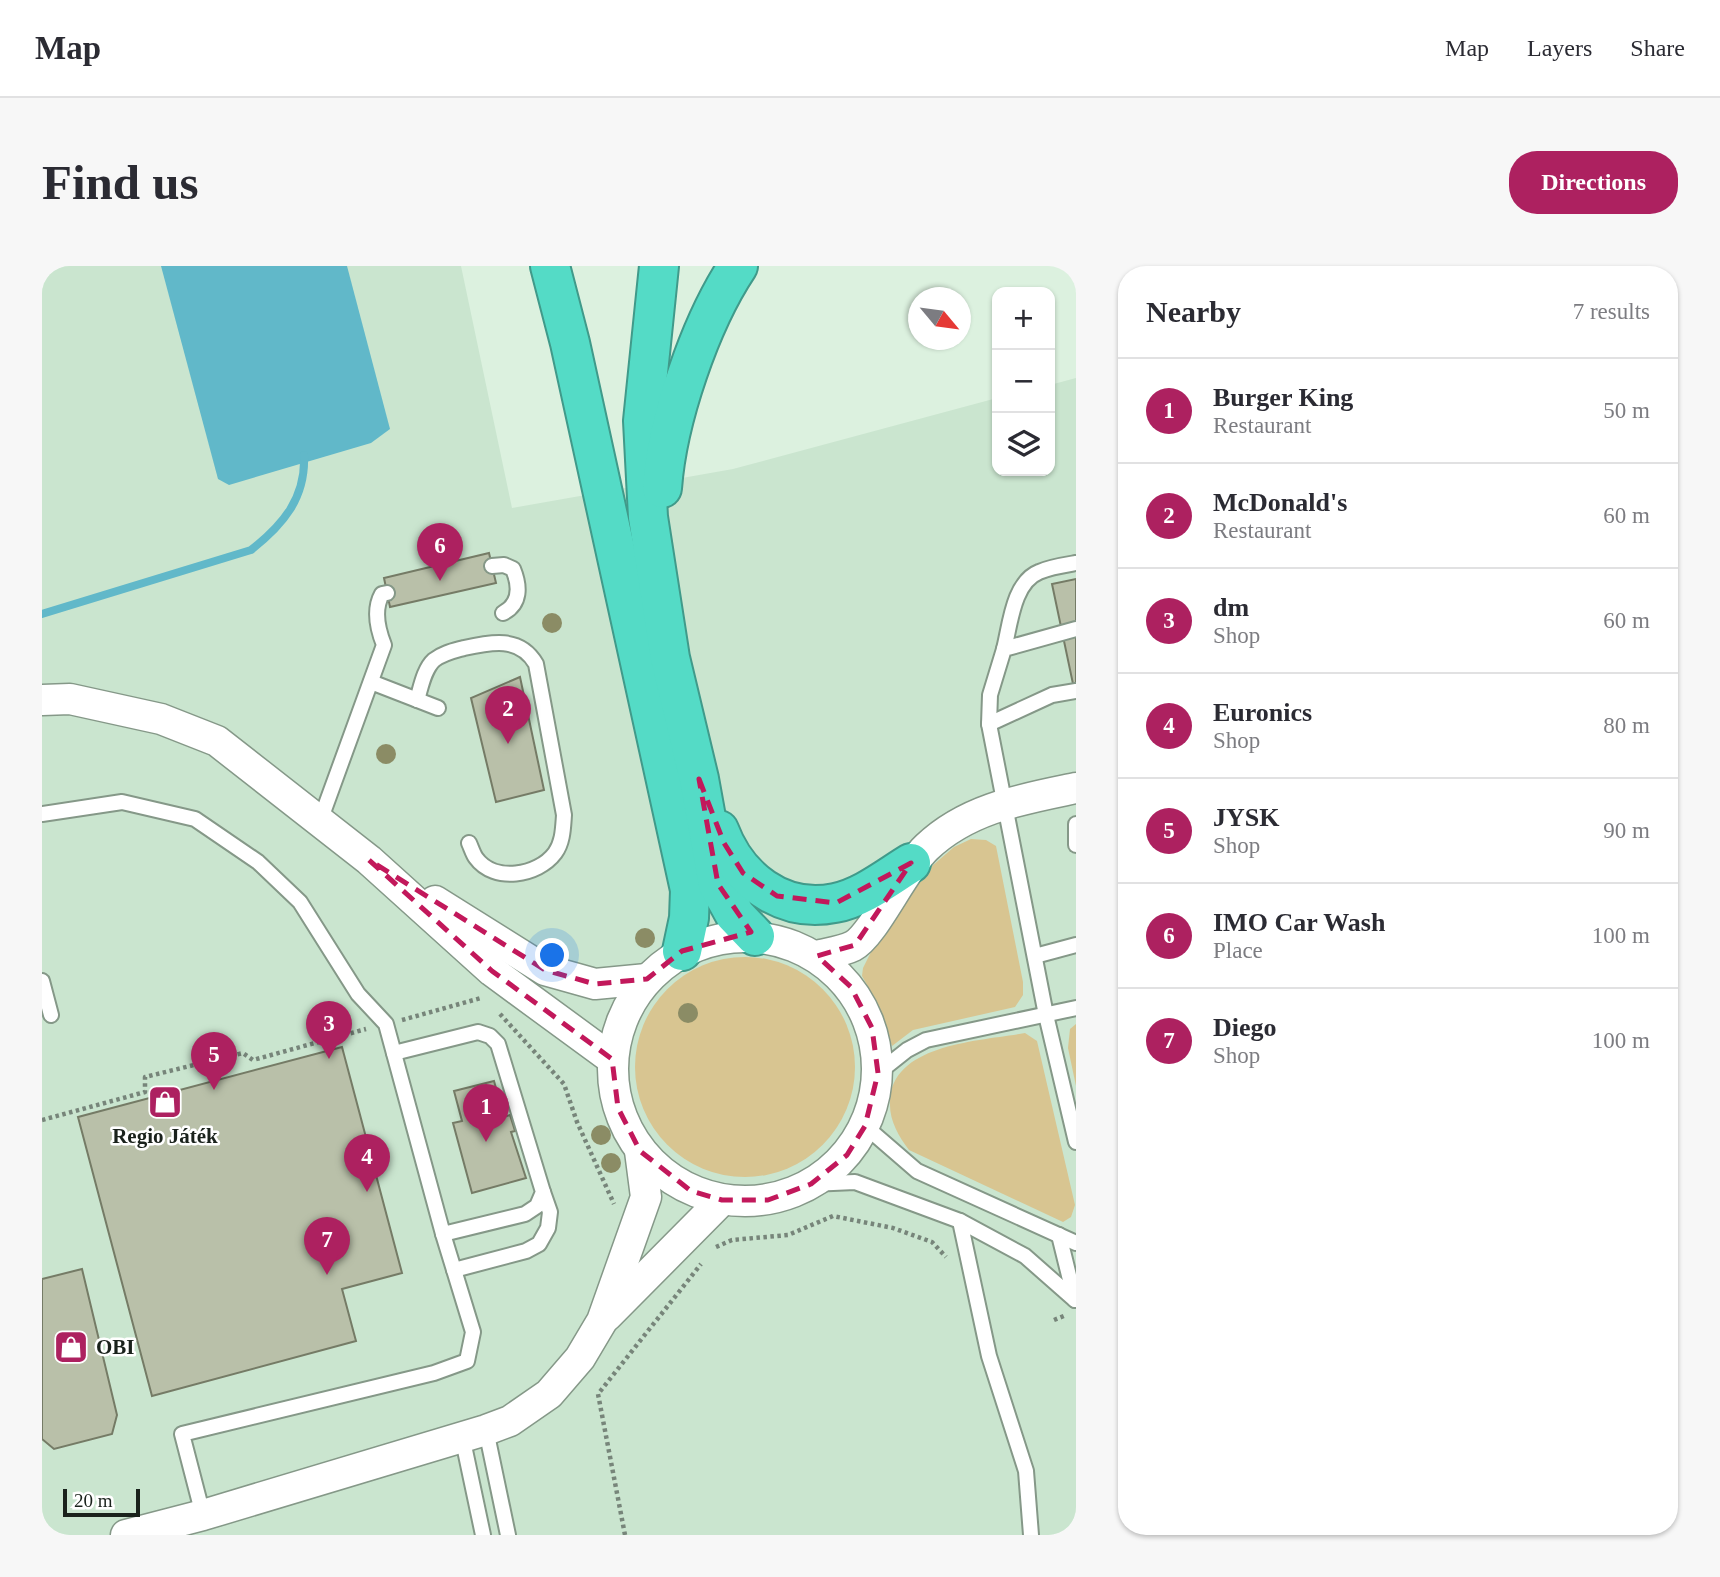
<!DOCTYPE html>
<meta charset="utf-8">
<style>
body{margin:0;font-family:"Times New Roman",serif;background:#f7f7f7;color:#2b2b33}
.controls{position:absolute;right:21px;top:21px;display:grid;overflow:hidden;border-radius:14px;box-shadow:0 2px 5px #0004}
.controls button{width:63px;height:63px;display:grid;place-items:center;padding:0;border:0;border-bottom:2px solid #e1e1e2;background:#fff;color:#2b2b33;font:35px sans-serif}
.compass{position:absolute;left:866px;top:21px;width:63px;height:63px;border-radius:50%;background:#fff;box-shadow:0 2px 5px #0004;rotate:119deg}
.scale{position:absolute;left:21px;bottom:18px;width:77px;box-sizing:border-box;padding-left:7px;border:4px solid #1a221c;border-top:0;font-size:19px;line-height:24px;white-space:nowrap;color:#1a221c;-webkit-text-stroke:5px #fff;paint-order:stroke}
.you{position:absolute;left:511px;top:690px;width:24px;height:24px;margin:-18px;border:5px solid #fff;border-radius:50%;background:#1a73e8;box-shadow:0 0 0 10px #1a73e833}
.badge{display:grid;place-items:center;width:46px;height:46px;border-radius:50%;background:#ad2160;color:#fff;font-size:23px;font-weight:700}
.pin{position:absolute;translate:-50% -58px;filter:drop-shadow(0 2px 4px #0008)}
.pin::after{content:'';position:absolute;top:37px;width:24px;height:21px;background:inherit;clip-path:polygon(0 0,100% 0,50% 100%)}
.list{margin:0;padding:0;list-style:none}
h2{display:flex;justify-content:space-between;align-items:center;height:91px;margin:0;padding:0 28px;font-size:30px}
h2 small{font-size:23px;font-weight:400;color:#7c7c81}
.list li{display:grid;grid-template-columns:46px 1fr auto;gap:21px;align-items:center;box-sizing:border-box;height:105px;padding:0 28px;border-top:2px solid #e1e1e2}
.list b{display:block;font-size:26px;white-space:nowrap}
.list p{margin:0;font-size:23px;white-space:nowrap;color:#7c7c81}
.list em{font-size:23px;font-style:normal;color:#7c7c81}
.icon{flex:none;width:38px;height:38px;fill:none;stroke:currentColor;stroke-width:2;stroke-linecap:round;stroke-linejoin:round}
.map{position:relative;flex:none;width:1034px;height:1269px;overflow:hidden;border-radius:28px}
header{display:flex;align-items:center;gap:42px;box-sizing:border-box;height:98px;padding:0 35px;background:#fff;border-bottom:2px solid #e1e1e2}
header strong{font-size:33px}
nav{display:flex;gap:38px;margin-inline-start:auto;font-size:24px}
.intro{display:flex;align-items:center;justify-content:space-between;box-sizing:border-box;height:168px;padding:0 42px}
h1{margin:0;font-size:49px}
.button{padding:18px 32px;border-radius:28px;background:#ad2160;color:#fff;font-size:24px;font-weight:700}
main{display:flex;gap:42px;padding:0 42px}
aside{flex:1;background:#fff;border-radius:28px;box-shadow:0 2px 5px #0004}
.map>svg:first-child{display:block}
.built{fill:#cae5cf}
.green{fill:#d8c591}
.water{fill:#61b8c9}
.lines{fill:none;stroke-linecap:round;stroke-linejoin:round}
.stream{stroke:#61b8c9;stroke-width:8}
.building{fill:#b9c0a9;stroke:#757b66;stroke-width:2}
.lane-casing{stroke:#859888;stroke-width:18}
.street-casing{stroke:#859888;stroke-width:33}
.highway-casing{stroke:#409a8a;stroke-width:42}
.path{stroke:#77857a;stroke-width:4.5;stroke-dasharray:3.5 3.5;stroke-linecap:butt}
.lane{stroke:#fff;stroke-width:14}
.street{stroke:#fff;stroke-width:30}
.highway{stroke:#54dbc6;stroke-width:38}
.tree{fill:#8b8c65}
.marked{fill:none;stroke:#c2185b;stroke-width:5;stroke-dasharray:14 9;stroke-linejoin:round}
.labels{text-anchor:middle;stroke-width:5;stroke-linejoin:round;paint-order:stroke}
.poi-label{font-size:21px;font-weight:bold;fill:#1a221c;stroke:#fff}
</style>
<header>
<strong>Map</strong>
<nav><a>Map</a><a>Layers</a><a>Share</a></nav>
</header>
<div class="intro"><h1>Find us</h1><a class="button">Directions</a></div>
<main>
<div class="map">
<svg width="1034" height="1269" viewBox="0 0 1034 1269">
<rect width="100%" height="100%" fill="#dcf1df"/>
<path class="built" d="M 0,0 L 419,0 L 470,242 L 691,203 L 955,132 L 955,205 L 1008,205 L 1008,119 L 1034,112 L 1034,1269 L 0,1269 Z"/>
<g class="green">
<path d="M 929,573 L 944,574 L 954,580 L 981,716 L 981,729 L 973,741 L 871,764 L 850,780 L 835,737 L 820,710 L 821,702 L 834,676 L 882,607 L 912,581 Z"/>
<circle cx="703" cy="801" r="110"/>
<path d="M 1034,758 L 1034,820 L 1026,782 L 1028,763 Z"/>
<path d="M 983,767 L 995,775 L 1033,939 L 1029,951 L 1021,956 L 867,884 C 856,869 847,854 848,835 C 850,777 940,775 983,767 Z"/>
</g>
<path class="water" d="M 119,0 L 305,0 L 348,163 L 329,177 L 187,219 L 176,213 Z"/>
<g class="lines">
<path class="stream" d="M 0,348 L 209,284 C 241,259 264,232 262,189"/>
</g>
<g class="building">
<path d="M 447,287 L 454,317 L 348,341 L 342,312 Z"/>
<path d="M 1034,313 L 1034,432 L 1010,318 Z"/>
<path d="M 478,411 L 502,524 L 454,536 L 429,432 Z"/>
<path d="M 300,781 L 360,1007 L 300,1023 L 314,1075 L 110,1130 L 36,851 Z"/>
<path d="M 452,815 L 462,851 L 468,849 L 473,865 L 469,866 L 484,912 L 430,927 L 411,857 L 420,855 L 412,825 Z"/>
<path d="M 40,1003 L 75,1149 L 70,1168 L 12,1183 L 0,1173 L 0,1013 Z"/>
</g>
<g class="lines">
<g class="lane-casing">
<g id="lane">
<path d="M 450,300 L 462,299 L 471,303 C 478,320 479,338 461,347"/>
<path d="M 1034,363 L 962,383 L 948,429 L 947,458 L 1004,749 L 1034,876"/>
<path d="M 962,383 C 968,360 971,316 997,306 C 1008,301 1022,299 1034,297"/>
<path d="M 329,416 L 396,442"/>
<path d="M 375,434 C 379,421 382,403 392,394 C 401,387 411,385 422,382 C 449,376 478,370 494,398 L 522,549 C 521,562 521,576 513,587 C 496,610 452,617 434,592 C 431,588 429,581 427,577"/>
<path d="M 947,458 L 1010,429 L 1034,425"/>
<path d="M 0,548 L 80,536 L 153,553 L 216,596 L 258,636 L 316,728 L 344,758 L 401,968 L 431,1066 L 425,1095 L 392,1107 L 140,1168 L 161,1249"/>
<path d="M 278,555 L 342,379 C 336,364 331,344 340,328 L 345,327"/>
<path d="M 1034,558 L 1034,579"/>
<path d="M 993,690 L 1034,679"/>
<path d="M 0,715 L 9,749"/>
<path d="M 352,787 L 436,766 L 448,770 L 456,778 L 501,926 L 495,940 L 483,948 L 401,968"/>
<path d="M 836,807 L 865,784 L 884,774 L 1034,742"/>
<path d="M 823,860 L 875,905 L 1034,977"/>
<path d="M 769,918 L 813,916 L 918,955 L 983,990 L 1033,1034"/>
<path d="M 918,955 L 947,1090 L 984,1205 L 989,1269"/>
<path d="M 1017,969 L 1033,1034"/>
<path d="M 412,1004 L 484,985 L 497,978 L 506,962 L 508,946 L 501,926"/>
<path d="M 444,1164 L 466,1269"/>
<path d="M 420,1170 L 441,1269"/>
</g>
</g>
<g class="street-casing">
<g id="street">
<path d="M 0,434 L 28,433 L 119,453 L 175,475 L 327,594 L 450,705 L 570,793"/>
<path d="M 393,635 L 503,704 L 553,718 L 605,713"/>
<circle cx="703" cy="803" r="132"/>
<path d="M 775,690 C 787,687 801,685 811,680 C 832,669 862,602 885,581 C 926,542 981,533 1034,522"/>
<path d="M 565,1050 L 680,934"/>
<path d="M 84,1269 L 161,1249 L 444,1164 L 468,1155 L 507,1128 L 538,1092 L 560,1055 L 604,931 L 598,885"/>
</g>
</g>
<g class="highway-casing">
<g id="highway">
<path d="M 508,0 L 528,77 L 648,624 L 647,652 L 640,685"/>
<path d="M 617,0 L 601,155 L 606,251 L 628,392 L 657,513 L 676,618 L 693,649 L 713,670"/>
<path d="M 620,222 C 625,154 658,57 696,0"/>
<path d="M 677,564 C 695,612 739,648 793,637 C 820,632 846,611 869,597"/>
</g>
</g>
<g class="path">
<path d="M 458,748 L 522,818 L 535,856 L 572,938"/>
<path d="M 360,754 L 439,732"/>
<path d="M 0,854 L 103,826 L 103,811 L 201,787 L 211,794 L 324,763"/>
<path d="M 674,981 L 690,974 L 746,969 L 791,950 L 851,962 L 890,976 L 904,991"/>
<path d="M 1012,1054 L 1024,1049"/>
<path d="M 583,1269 L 556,1128 L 659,998"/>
</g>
<use href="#lane" class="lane"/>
<use href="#street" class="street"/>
<use href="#highway" class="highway"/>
</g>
<g class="tree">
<circle cx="510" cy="357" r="10"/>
<circle cx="344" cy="488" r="10"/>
<circle cx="603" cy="672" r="10"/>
<circle cx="646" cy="747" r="10"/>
<circle cx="559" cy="869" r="10"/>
<circle cx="569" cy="897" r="10"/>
</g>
<path class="marked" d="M 657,513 L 682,577 L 701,607 L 735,630 L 794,637 L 869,597 L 813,679 L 775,690 L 809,721 L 830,762 L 836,807 L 823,860 L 805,889 L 769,918 L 726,934 L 680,934 L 649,925 L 598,885 L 576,842 L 570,793 L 450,705 L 327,594 L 503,704 L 553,718 L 605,713 L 640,685 L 709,666 L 676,618 Z"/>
<defs>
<g id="shop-square" transform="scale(1.75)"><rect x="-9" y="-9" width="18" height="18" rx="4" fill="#ad2160" stroke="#fff"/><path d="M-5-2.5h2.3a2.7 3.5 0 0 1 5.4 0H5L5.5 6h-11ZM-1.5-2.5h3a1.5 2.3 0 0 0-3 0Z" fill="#fff"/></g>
</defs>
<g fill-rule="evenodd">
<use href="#shop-square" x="123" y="836"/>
<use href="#shop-square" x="29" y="1081"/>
</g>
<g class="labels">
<g class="poi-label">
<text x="123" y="877">Regio Játék</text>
<text x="54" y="1088" text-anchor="start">OBI</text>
</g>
</g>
</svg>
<div class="controls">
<button>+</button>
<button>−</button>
<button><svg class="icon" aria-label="layers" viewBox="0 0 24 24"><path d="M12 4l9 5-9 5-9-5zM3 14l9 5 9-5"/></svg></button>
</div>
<svg class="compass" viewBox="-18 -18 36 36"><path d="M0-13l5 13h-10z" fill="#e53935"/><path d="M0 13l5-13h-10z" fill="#7c7c81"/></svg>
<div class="scale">20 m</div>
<div class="you"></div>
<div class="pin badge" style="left:444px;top:876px">1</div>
<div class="pin badge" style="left:466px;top:478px">2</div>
<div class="pin badge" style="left:287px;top:793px">3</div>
<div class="pin badge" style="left:325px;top:926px">4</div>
<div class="pin badge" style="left:172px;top:824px">5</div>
<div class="pin badge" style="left:398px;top:315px">6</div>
<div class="pin badge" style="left:285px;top:1009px">7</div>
</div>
<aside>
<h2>Nearby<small>7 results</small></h2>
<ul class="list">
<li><span class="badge">1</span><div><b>Burger King</b><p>Restaurant</p></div><em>50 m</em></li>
<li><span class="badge">2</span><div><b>McDonald's</b><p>Restaurant</p></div><em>60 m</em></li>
<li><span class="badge">3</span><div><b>dm</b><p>Shop</p></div><em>60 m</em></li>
<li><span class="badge">4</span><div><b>Euronics</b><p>Shop</p></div><em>80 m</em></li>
<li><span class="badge">5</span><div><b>JYSK</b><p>Shop</p></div><em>90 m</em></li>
<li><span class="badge">6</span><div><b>IMO Car Wash</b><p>Place</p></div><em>100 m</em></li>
<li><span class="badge">7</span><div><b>Diego</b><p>Shop</p></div><em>100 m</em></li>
</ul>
</aside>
</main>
